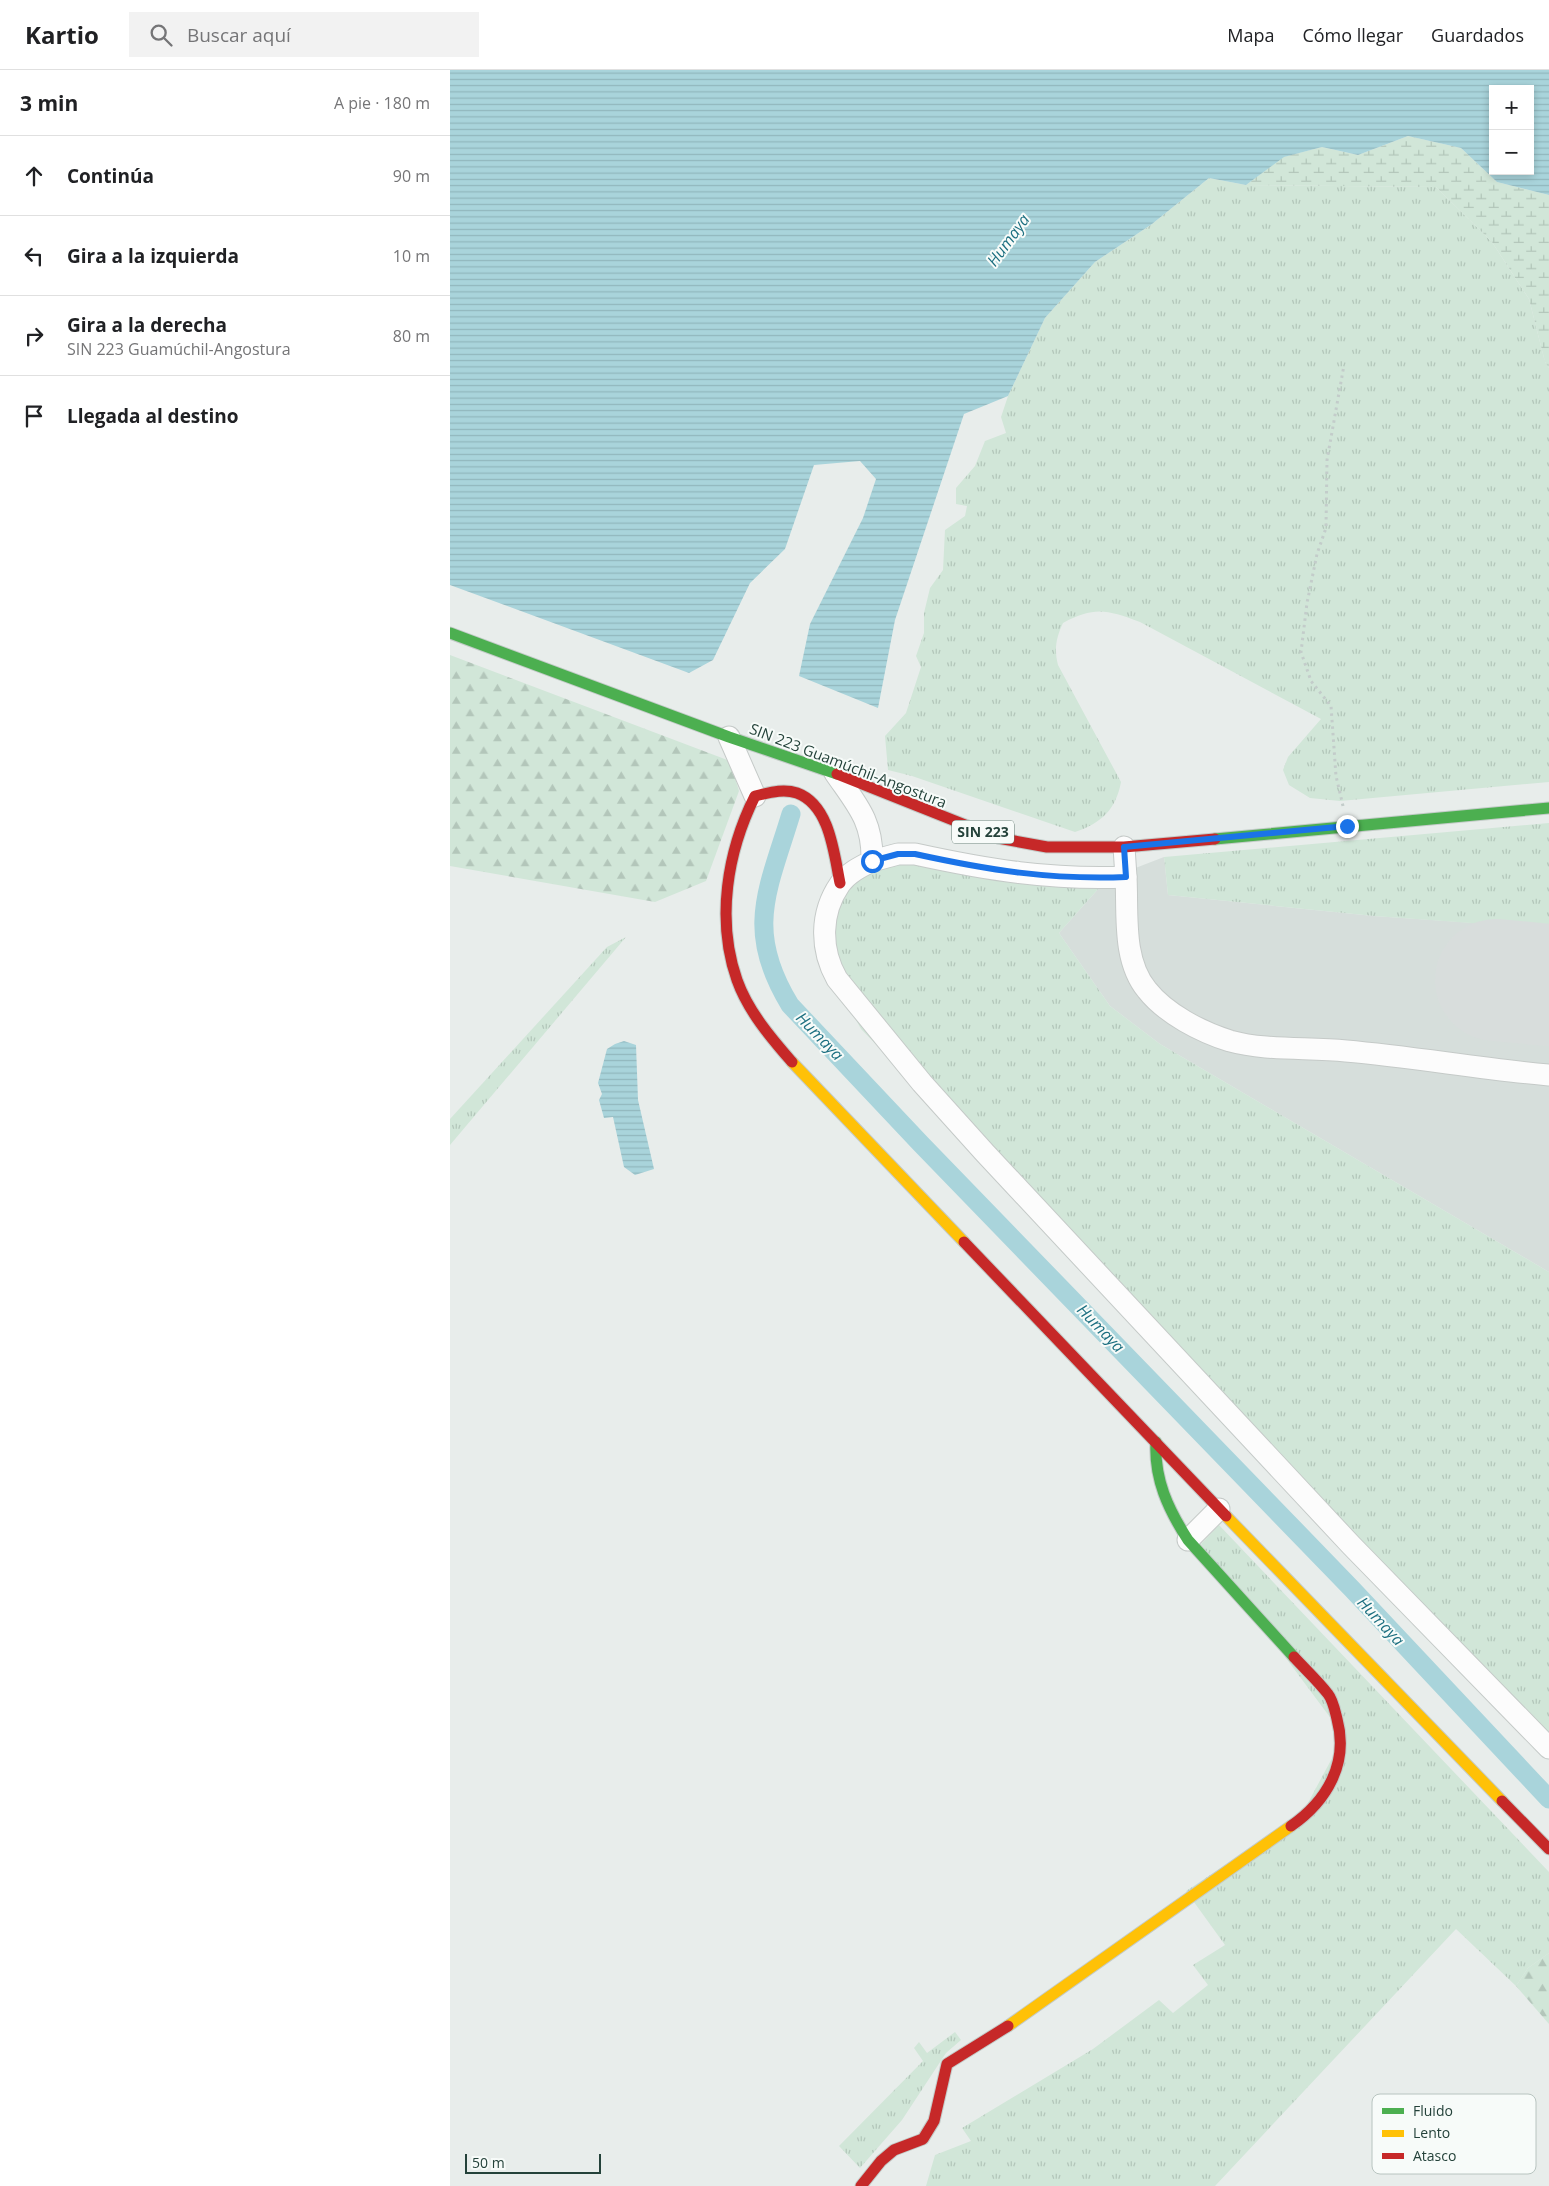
<!DOCTYPE html>
<html lang="es">
<meta charset="utf-8">
<style>
body{margin:0;font-family:"Open Sans",sans-serif;background:#f2f2f2;color:#202124}
.controls{position:absolute;right:15px;top:15px;display:grid;overflow:hidden;border-radius:0px;box-shadow:0 2px 8px #0003}
.controls button{width:45px;height:45px;display:grid;place-items:center;padding:0;border:0;border-bottom:1px solid #e0e0e0;background:#fff;color:#202124;font:25px sans-serif}
.scale{position:absolute;left:15px;bottom:12px;width:136px;box-sizing:border-box;padding-left:5px;border:2px solid #24423a;border-top:0;font-size:14px;line-height:18px;white-space:nowrap;color:#24423a;-webkit-text-stroke:4px #f7fbf9;paint-order:stroke}
.stop{position:absolute;width:15px;height:15px;margin:-11px;border:4px solid #1a73e8;border-radius:50%;background:#fff}
.stop.end{background:#1a73e8;border-color:#fff;box-shadow:0 1px 5px #0008}
.list{margin:0;padding:0;list-style:none}
h2{display:flex;justify-content:space-between;align-items:center;height:65px;margin:0;padding:0 20px;font-size:21px}
h2 small{font-size:16px;font-weight:400;color:#757577}
.list li{display:grid;grid-template-columns:32px 1fr auto;gap:15px;align-items:center;box-sizing:border-box;height:80px;padding:0 20px;border-top:1px solid #e0e0e0}
.list b{display:block;font-size:19px;white-space:nowrap}
.list p{margin:0;font-size:16px;white-space:nowrap;color:#757577}
.list em{font-size:16px;font-style:normal;color:#757577}
.icon{flex:none;width:28px;height:28px;fill:none;stroke:currentColor;stroke-width:2;stroke-linecap:round;stroke-linejoin:round}
.map{position:relative;flex:none;width:1099px;height:2116px;overflow:hidden}
header{display:flex;align-items:center;gap:30px;box-sizing:border-box;height:70px;padding:0 25px;background:#fff;border-bottom:1px solid #e0e0e0}
header strong{font-size:24px}
nav{display:flex;gap:28px;margin-inline-start:auto;font-size:18px}
.search{width:350px;height:45px;background:#f2f2f2;display:flex;align-items:center;gap:12px;box-sizing:border-box;padding:0 18px;border-radius:0px;color:#757577;font-size:19px}
main{display:flex}
aside{flex:1;background:#fff}
.map>svg:first-child{display:block}
.built{fill:#d6dedb}
.grass{fill:url(#grass-tufts)}
.forest{fill:url(#forest-firs)}
.wetland{fill:url(#wetland-marsh)}
.water{fill:url(#water-rules);fill-rule:evenodd}
.lines{fill:none;stroke-linecap:round;stroke-linejoin:round}
.canal{stroke:#a9d4db;stroke-width:19}
.runway{stroke:#d8dddc;stroke-width:122}
.street-casing{stroke:#c5cac8;stroke-width:23}
.fast-casing{stroke:#c3cbc8;stroke-width:13}
.slow-casing{stroke:#c3cbc8;stroke-width:13}
.jam-casing{stroke:#c3cbc8;stroke-width:13}
.path{stroke:#c3ccca;stroke-width:3;stroke-dasharray:2.5 4;stroke-linecap:butt}
.street{stroke:#fcfcfc;stroke-width:21}
.fast{stroke:#4caf50;stroke-width:11}
.slow{stroke:#ffc107;stroke-width:11}
.jam{stroke:#c62828;stroke-width:11}
.route{stroke:#1a73e8;stroke-width:6}
.labels{text-anchor:middle;stroke-width:4;stroke-linejoin:round;paint-order:stroke}
.shield{fill:#f7fbf9;stroke:#637a73;stroke-width:1}
.shield-label{font-size:14px;font-weight:bold;fill:#24423a}
.street-label{font-size:15px;fill:#24423a;stroke:#f7fbf9}
.water-label{font-size:16px;font-style:italic;fill:#1c6f80;stroke:#f7fbf9}
.key{fill:#f7fbf9;stroke:#b8c4c0;stroke-width:1}
.key-label{font-size:14px;fill:#24423a}
</style>
<header>
<strong>Kartio</strong>
<div class="search"><svg class="icon" aria-label="search" viewBox="0 0 24 24"><circle cx="10" cy="10" r="6"/><path d="M15 15l6 6"/></svg>Buscar aquí</div>
<nav><a>Mapa</a><a>Cómo llegar</a><a>Guardados</a></nav>
</header>
<main>
<aside>
<h2>3 min<small>A pie · 180 m</small></h2>
<ul class="list">
<li><svg class="icon" aria-label="ahead" viewBox="0 0 24 24"><path d="M12 20V5M6 11l6-6 6 6"/></svg><div><b>Continúa</b></div><em>90 m</em></li>
<li><svg class="icon" aria-label="left" viewBox="0 0 24 24"><path d="M17 20v-9H6M10 6l-5 5 5 5"/></svg><div><b>Gira a la izquierda</b></div><em>10 m</em></li>
<li><svg class="icon" aria-label="right" viewBox="0 0 24 24"><path d="M7 20v-9h11M14 6l5 5-5 5"/></svg><div><b>Gira a la derecha</b><p>SIN 223 Guamúchil-Angostura</p></div><em>80 m</em></li>
<li><svg class="icon" aria-label="arrive" viewBox="0 0 24 24"><path d="M6 21V4h12l-3 4 3 4H6"/></svg><div><b>Llegada al destino</b></div></li>
</ul>
</aside>
<div class="map">
<svg width="1099" height="2116" viewBox="0 0 1099 2116">
<defs>
<pattern id="grass-tufts" width="24" height="20" patternUnits="userSpaceOnUse" patternTransform="scale(1.25)"><rect width="24" height="20" fill="#d1e6d8"/><path d="M3 7l-1-3M5 7V3M7 7l1-3M15 17l-1-3M17 17v-4M19 17l1-3" fill="none" stroke="#b3c6ba"/></pattern>
<pattern id="forest-firs" width="22" height="20" patternUnits="userSpaceOnUse" patternTransform="scale(1.25)"><rect width="22" height="20" fill="#d1e6d8"/><path d="M5 1l3.5 6h-7zM16 11l3.5 6h-7z" fill="#b3c6ba"/></pattern>
<pattern id="wetland-marsh" width="20" height="14" patternUnits="userSpaceOnUse" patternTransform="scale(1.25)"><rect width="20" height="14" fill="#d1e6d8"/><path d="M1 5h8M5 5V1M11 12h8M15 12V8" fill="none" stroke="#b3c6ba"/></pattern>
<pattern id="water-rules" width="6" height="5" patternUnits="userSpaceOnUse" patternTransform="scale(1.25)"><rect width="6" height="5" fill="#a9d4db"/><path d="M0 2.5h6" fill="none" stroke="#91b7bd"/></pattern>
</defs>
<rect width="100%" height="100%" fill="#e8edeb"/>
<path class="built" d="M 714,787 L 718,825 L 924,846 L 1099,858 L 1099,1202 L 710,974 L 660,936 L 609,863 L 657,809 Z"/>
<g class="grass">
<path d="M 759,108 L 796,115 L 986,117 L 1042,172 L 1079,229 L 1095,292 L 1099,298 L 1099,712 L 890,731 L 860,728 L 839,715 L 833,700 L 838,687 L 871,649 L 690,552 C 657,540 645,536 613,553 C 606,568 604,579 608,595 L 671,712 C 666,739 652,753 625,762 L 462,706 L 438,700 L 435,666 L 456,643 L 471,597 L 466,586 L 474,563 L 474,543 L 480,518 L 493,500 L 495,460 L 515,446 L 517,436 L 506,434 L 506,418 L 525,396 L 535,371 L 556,363 L 551,347 L 558,326 L 595,248 L 645,192 L 702,154 Z"/>
<path d="M 1099,753 L 1099,894 L 1049,889 L 1049,855 L 924,846 L 718,825 L 714,787 Z"/>
<path d="M 445,780 L 657,809 L 609,863 L 660,936 L 710,974 L 1099,1202 L 1099,1675 L 759,1317 L 411,959 L 376,895 L 386,809 Z"/>
<path d="M 176,867 L 0,1075 L 0,1049 L 157,877 Z"/>
<path d="M 769,1455 L 1099,1802 L 1099,1883 L 1078,1898 L 1066,1916 L 1006,1859 L 765,2116 L 476,2116 L 485,2085 L 521,2071 L 512,2058 L 643,1979 L 709,1930 L 723,1943 L 758,1915 L 743,1895 L 775,1875 L 736,1821 L 852,1744 L 894,1666 L 751,1474 Z"/>
<path d="M 505,1962 L 511,1970 L 496,1983 L 452,2050 L 410,2098 L 389,2076 L 473,1991 L 464,1978 L 469,1972 L 477,1983 Z"/>
</g>
<g class="forest">
<path d="M 0,585 L 280,691 L 289,721 L 256,811 L 205,832 L 0,796 Z"/>
<path d="M 1099,1883 L 1099,1954 L 1066,1916 L 1078,1898 Z"/>
</g>
<path class="wetland" d="M 958,66 L 1011,78 L 1047,112 L 1099,125 L 1099,298 L 1095,292 L 1079,229 L 1042,172 L 986,117 L 796,115 L 833,87 L 872,77 L 908,85 Z"/>
<g class="water">
<path d="M 0,0 L 1099,0 L 1099,125 L 1047,112 L 1011,78 L 958,66 L 908,85 L 872,77 L 834,87 L 796,115 L 759,108 L 702,154 L 645,192 L 595,248 L 558,326 L 514,344 L 445,550 L 428,638 L 349,606 L 360,554 L 413,448 L 426,409 L 410,391 L 364,395 L 335,479 L 300,513 L 263,590 L 239,603 L 0,515 ZM 1043,19 L 1080,19 L 1080,101 L 1043,101 Z"/>
<path d="M 174,971 L 186,975 L 188,1030 L 204,1099 L 185,1105 L 174,1097 L 163,1047 L 154,1048 L 149,1030 L 152,1024 L 148,1013 L 157,979 L 165,974 Z"/>
</g>
<g class="lines">
<path class="canal" d="M 341,744 C 318,820 294,860 340,935 L 471,1074 L 902,1519 L 1099,1729"/>
<path class="runway" d="M 1046,910 L 1099,915"/>
<g class="street-casing">
<g id="street">
<path d="M 279,667 L 305,726"/>
<path d="M 385,703 C 407,735 423,751 422,791 C 410,797 398,803 390,814 C 370,843 370,879 387,909 L 472,1013 L 535,1083 L 901,1475 L 1099,1678"/>
<path d="M 422,791 L 448,784 L 465,784 C 538,800 600,810 676,807 L 674,777"/>
<path d="M 676,807 C 678,843 672,890 697,920 C 716,944 751,962 780,971 C 816,981 859,977 896,981 C 964,987 1031,999 1099,1005"/>
<path d="M 738,1470 L 769,1439"/>
</g>
</g>
<g class="fast-casing">
<g id="fast">
<path d="M 0,563 L 279,667 L 387,704"/>
<path d="M 765,769 L 1099,738"/>
<path d="M 706,1372 C 704,1409 718,1439 738,1470 L 844,1587"/>
</g>
</g>
<g class="slow-casing">
<g id="slow">
<path d="M 342,992 L 514,1172"/>
<path d="M 776,1446 L 1052,1731"/>
<path d="M 558,1956 L 841,1756"/>
</g>
</g>
<g class="jam-casing">
<g id="jam">
<path d="M 387,704 L 548,768 L 597,777 L 674,777 L 765,769"/>
<path d="M 342,992 C 321,968 298,941 287,910 C 266,850 277,782 305,726 C 318,723 333,718 347,723 C 380,735 384,784 390,813"/>
<path d="M 514,1172 L 776,1446"/>
<path d="M 1052,1731 L 1099,1779"/>
<path d="M 841,1756 C 877,1731 899,1693 887,1649 C 885,1641 883,1630 878,1624 C 868,1611 855,1599 844,1587"/>
<path d="M 411,2116 L 431,2091 L 444,2080 L 473,2069 L 484,2051 L 497,1994 L 558,1956"/>
</g>
</g>
<path class="path" d="M 893,736 L 886,706 L 881,636 L 861,611 L 851,582 L 857,533 L 867,484 L 876,458 L 877,390 L 894,295"/>
<use href="#street" class="street"/>
<use href="#fast" class="fast"/>
<use href="#slow" class="slow"/>
<use href="#jam" class="jam"/>
</g>
<g class="lines">
<path class="route" d="M 422,791 L 448,784 L 465,784 C 538,800 600,810 676,807 L 674,777 L 897,756"/>
</g>
<g class="labels">
<rect class="shield" x="502" y="750.5" width="62" height="23" rx="4"/>
<g class="shield-label">
<text x="533" y="767">SIN 223</text>
</g>
<g class="street-label">
<text transform="translate(398 696) rotate(21)" y="5">SIN 223 Guamúchil-Angostura</text>
</g>
<g class="water-label">
<text transform="translate(558 170) rotate(-54)" y="6">Humaya</text>
<text transform="translate(370 966) rotate(46)" y="6">Humaya</text>
<text transform="translate(651 1258) rotate(46)" y="6">Humaya</text>
<text transform="translate(931 1551) rotate(47)" y="6">Humaya</text>
</g>
</g>
<rect x="922" y="2024" width="164" height="80" rx="8" class="key"/>
<rect x="932" y="2038" width="22" height="6" fill="#4caf50"/>
<rect x="932" y="2060" width="22" height="7" fill="#ffc107"/>
<rect x="932" y="2083" width="22" height="6" fill="#c62828"/>
<g class="key-label">
<text x="963" y="2046">Fluido</text>
<text x="963" y="2068">Lento</text>
<text x="963" y="2091">Atasco</text>
</g>
</svg>
<div class="controls">
<button>+</button>
<button>−</button>
</div>
<div class="scale">50 m</div>
<div class="stop" style="left:422px;top:791px"></div>
<div class="stop end" style="left:897px;top:756px"></div>
</div>
</main>
